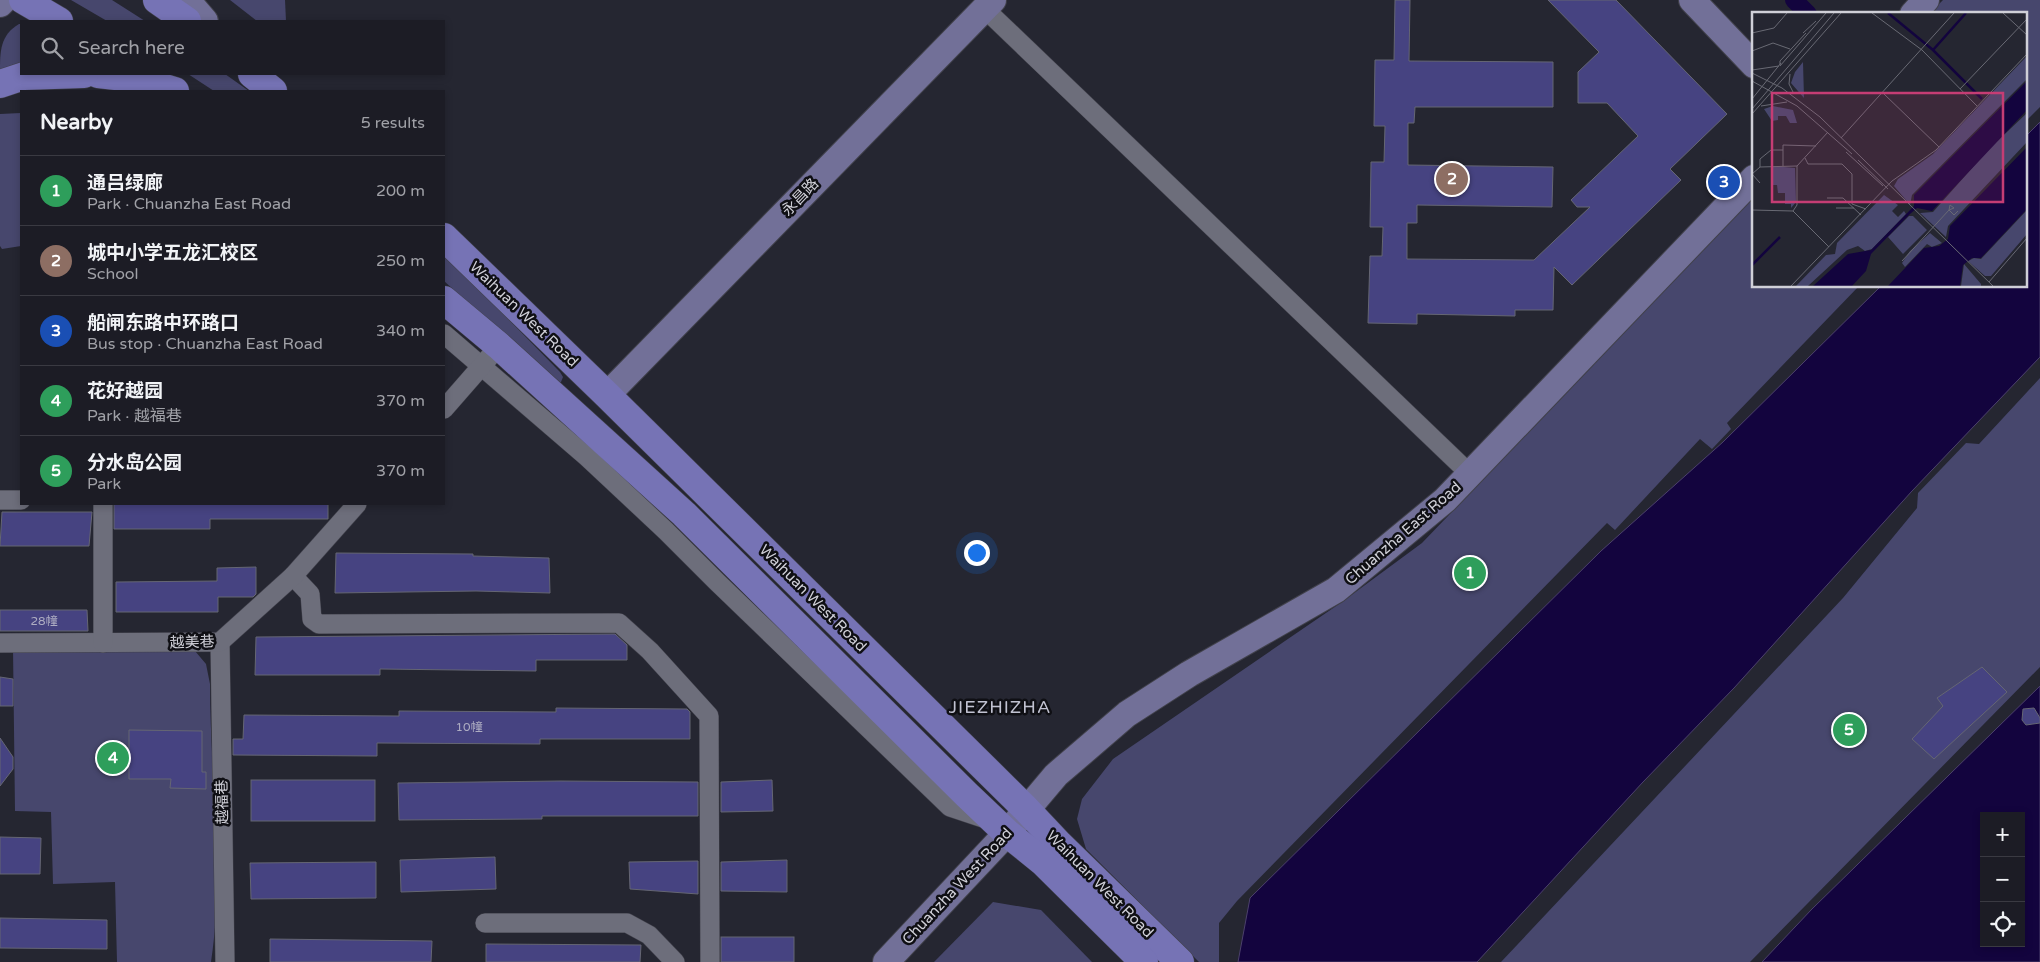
<!DOCTYPE html>
<meta charset="utf-8">
<style>
body{margin:0;font-family:"Varela Round","Noto Sans SC",sans-serif;background:#25252d;color:#f1f3f6}
.controls{position:absolute;right:15px;bottom:15px;display:grid;overflow:hidden;border-radius:0px;box-shadow:0 2px 8px #0003}
.controls button{width:45px;height:45px;display:grid;place-items:center;padding:0;border:0;border-bottom:1px solid #3a3a42;background:#1c1c25;color:#f1f3f6;font:25px sans-serif}
.you{position:absolute;left:976px;top:552px;width:18px;height:18px;margin:-12px;border:4px solid #fff;border-radius:50%;background:#1a73e8;box-shadow:0 0 0 8px #1a73e833}
.badge{display:grid;place-items:center;width:32px;height:32px;border-radius:50%;background:#0f766e;color:#fff;font-size:16px;font-weight:700}
.pin{position:absolute;translate:-50% -50%;border:2px solid #fff;box-shadow:0 1px 5px #0006}
.list{margin:0;padding:0;list-style:none}
h2{display:flex;justify-content:space-between;align-items:center;height:65px;margin:0;padding:0 20px;font-size:21px}
h2 small{font-size:16px;font-weight:400;color:#a0a1a7}
.list li{display:grid;grid-template-columns:32px 1fr auto;gap:15px;align-items:center;box-sizing:border-box;height:70px;padding:0 20px;border-top:1px solid #3a3a42}
.list b{display:block;font-size:19px;white-space:nowrap}
.list p{margin:0;font-size:16px;white-space:nowrap;color:#a0a1a7}
.list em{font-size:16px;font-style:normal;color:#a0a1a7}
.icon{flex:none;width:28px;height:28px;fill:none;stroke:currentColor;stroke-width:2;stroke-linecap:round;stroke-linejoin:round}
.map{position:relative;flex:none;width:2040px;height:962px;overflow:hidden}
.search{position:absolute;background:#1c1c25;box-shadow:0 2px 8px #0003;left:20px;top:20px;width:425px;height:55px;display:flex;align-items:center;gap:12px;box-sizing:border-box;padding:0 18px;border-radius:0px;color:#a0a1a7;font-size:19px}
.panel{position:absolute;background:#1c1c25;box-shadow:0 2px 8px #0003;left:20px;top:90px;width:425px;height:415px;border-radius:0px}
.map>svg:first-child{display:block}
.green{fill:#47476d}
.water{fill:#13043e;stroke:#4c416c;fill-rule:evenodd}
.lines{fill:none;stroke-linecap:round;stroke-linejoin:round}
.canal{stroke:#13043e;stroke-width:18}
.building{fill:#464381;stroke:#656673}
.street-casing{stroke:#41414b;stroke-width:20}
.secondary-casing{stroke:#41414b;stroke-width:28}
.primary-casing{stroke:#41414b;stroke-width:29}
.street{stroke:#6d6e7b;stroke-width:19}
.secondary{stroke:#727098;stroke-width:26}
.primary{stroke:#7673b5;stroke-width:28}
.labels{text-anchor:middle;stroke-width:5;stroke-linejoin:round;paint-order:stroke}
.number-label{font-size:12px;fill:#aeadc2}
.street-label{font-size:15px;fill:#d0d0d8;stroke:#0f0f14}
.quarter-label{font-size:18px;letter-spacing:1px;fill:#c1c2d1;stroke:#0f0f14}
.inset-river{fill:none;stroke:#13043e;stroke-width:2.5}
.inset-road{fill:none;stroke:#696a74;stroke-width:1}
.view{fill:#c53d74;fill-opacity:0.15;stroke:#c53d74;stroke-width:2.5}
.inset-edge{fill:none;stroke:#d0d0d8;stroke-width:2.5}
</style>
<div class="map">
<svg width="2040" height="962" viewBox="0 0 2040 962">
<rect width="100%" height="100%" fill="#252631"/>
<g class="green">
<path d="M 71,0 L 112,0 L 145,21 L 107,21 Z"/>
<path d="M 230,0 L 285,0 L 286,21 L 257,21 Z"/>
<path d="M 1943,0 L 2040,0 L 2040,107 L 2026,121 L 2026,14 L 1929,14 Z"/>
<path d="M 19,24 L 21,24 L 21,66 L 0,71 C 0,52 0,35 19,24 Z"/>
<path d="M 188,74 L 225,74 L 249,91 L 214,91 Z"/>
<path d="M 21,113 L 21,246 L 2,249 L 0,246 L 0,114 Z"/>
<path d="M 1754,192 L 1754,286 L 1859,286 L 1727,423 L 1731,429 L 1712,449 L 1700,439 L 1615,530 L 1607,523 L 1237,901 L 1219,923 L 1219,962 L 1199,962 L 1086,849 L 1077,819 L 1082,799 L 1113,759 L 1342,602 L 1422,543 L 1596,362 Z"/>
<path d="M 444,253 L 560,372 L 563,377 L 561,382 L 555,382 L 444,281 Z"/>
<path d="M 2040,378 L 2040,667 L 1750,962 L 1501,962 L 1843,598 L 1917,508 L 1918,493 L 1966,443 L 1979,444 Z"/>
<path d="M 13,648 L 195,651 L 206,664 L 210,684 C 210,776 225,870 211,962 L 117,962 L 115,882 L 53,884 L 51,812 L 15,811 Z"/>
<path d="M 993,902 L 1041,910 L 1092,962 L 934,962 Z"/>
</g>
<g class="water">
<path d="M 2040,122 L 2040,357 L 1912,491 L 1734,688 L 1643,782 L 1477,962 L 1238,962 L 1250,898 L 1601,551 L 1723,442 L 1881,286 L 2026,286 L 2026,136 Z"/>
<path d="M 2040,686 L 2040,962 L 1762,962 L 1812,909 ZM 1984,816 L 2021,816 L 2021,943 L 1984,943 Z"/>
</g>
<g class="lines">
<path class="canal" d="M 1794,0 L 1808,14"/>
</g>
<g class="building">
<path d="M 1395,0 L 1410,0 L 1409,61 L 1553,62 L 1553,107 L 1415,107 L 1414,123 L 1408,123 L 1408,165 L 1553,167 L 1552,207 L 1417,205 L 1417,223 L 1407,223 L 1407,259 L 1534,260 L 1590,207 L 1577,207 L 1571,200 L 1638,136 L 1607,103 L 1578,103 L 1578,72 L 1599,52 L 1548,0 L 1616,0 L 1727,114 L 1670,169 L 1681,180 L 1572,285 L 1554,267 L 1553,310 L 1515,310 L 1515,316 L 1417,314 L 1417,324 L 1368,323 L 1370,256 L 1382,256 L 1383,227 L 1370,227 L 1371,162 L 1384,162 L 1385,126 L 1374,126 L 1375,60 L 1394,60 Z"/>
<path d="M 114,504 L 328,504 L 328,519 L 210,519 L 210,529 L 114,529 Z"/>
<path d="M 2,512 L 92,512 L 89,546 L 0,546 Z"/>
<path d="M 336,553 L 473,554 L 473,556 L 549,558 L 550,593 L 476,591 L 335,593 Z"/>
<path d="M 256,567 L 256,594 L 253,597 L 218,597 L 218,612 L 116,612 L 116,582 L 217,581 L 217,568 Z"/>
<path d="M 0,610 L 87,610 L 88,631 L 0,631 Z"/>
<path d="M 615,634 L 627,645 L 627,660 L 536,660 L 536,671 L 380,669 L 380,675 L 255,675 L 256,637 Z"/>
<path d="M 1982,667 L 2007,692 L 1934,759 L 1912,739 L 1943,706 L 1937,698 Z"/>
<path d="M 0,677 L 13,679 L 13,706 L 0,706 Z"/>
<path d="M 556,708 L 687,709 L 690,712 L 690,739 L 540,739 L 540,744 L 377,743 L 377,756 L 233,755 L 233,739 L 243,739 L 244,715 L 399,716 L 399,711 L 556,712 Z"/>
<path d="M 2034,708 L 2040,718 L 2040,723 L 2026,725 L 2022,720 L 2023,709 Z"/>
<path d="M 129,730 L 202,731 L 202,772 L 206,772 L 206,789 L 170,788 L 171,779 L 129,779 Z"/>
<path d="M 0,738 L 13,757 L 13,769 L 0,786 Z"/>
<rect x="251" y="780" width="124" height="41"/>
<path d="M 772,780 L 773,811 L 721,812 L 721,782 Z"/>
<path d="M 560,781 L 698,782 L 698,816 L 542,816 L 542,819 L 399,820 L 398,783 Z"/>
<path d="M 0,837 L 41,838 L 40,874 L 0,874 Z"/>
<path d="M 495,857 L 496,889 L 401,892 L 400,860 Z"/>
<path d="M 787,860 L 787,892 L 721,891 L 721,862 Z"/>
<path d="M 698,861 L 698,894 L 630,889 L 629,862 Z"/>
<path d="M 376,862 L 376,898 L 251,899 L 250,863 Z"/>
<path d="M 0,918 L 107,920 L 107,949 L 0,948 Z"/>
<rect x="721" y="937" width="73" height="25"/>
<path d="M 270,939 L 432,941 L 431,962 L 270,962 Z"/>
<path d="M 486,944 L 641,945 L 640,962 L 486,962 Z"/>
</g>
<g class="lines">
<g class="street-casing">
<g id="street">
<path d="M 985,9 L 1470,474"/>
<path d="M 444,334 L 587,457 L 666,531 L 717,582 L 950,807 L 989,820"/>
<path d="M 444,409 L 499,346"/>
<path d="M 0,500 L 21,500"/>
<path d="M 293,576 L 310,594 L 312,619 L 319,624 L 619,623 L 650,651 L 709,716 L 710,962"/>
<path d="M 220,642 L 225,962"/>
<path d="M 0,643 L 220,642 L 293,576 L 357,504"/>
<path d="M 103,643 L 103,504"/>
<path d="M 485,923 L 627,923 L 649,935 L 675,962"/>
</g>
</g>
<g class="secondary-casing">
<g id="secondary">
<path d="M 187,0 L 205,21"/>
<path d="M 1692,0 L 1754,65"/>
<path d="M 0,4 L 4,0"/>
<path d="M 1913,14 L 1926,0"/>
<path d="M 607,395 L 993,0"/>
<path d="M 886,962 L 1007,833 L 1056,775 L 1127,714 L 1189,674 L 1336,590 L 1445,500 L 1754,178"/>
</g>
</g>
<g class="primary-casing">
<g id="primary">
<path d="M 23,0 L 59,21"/>
<path d="M 157,0 L 187,21"/>
<path d="M 98,74 L 133,78 L 175,91"/>
<path d="M 252,74 L 273,91"/>
<path d="M 0,84 L 24,76 L 84,74"/>
<path d="M 444,237 L 607,395 L 1026,809 L 1059,844 L 1180,962"/>
<path d="M 444,300 L 499,346 L 684,514 L 966,794 L 1007,833 L 1043,862 L 1144,962"/>
</g>
</g>
<use href="#street" class="street"/>
<use href="#secondary" class="secondary"/>
<use href="#primary" class="primary"/>
</g>
<g class="labels">
<g class="number-label">
<text x="44" y="625">28幢</text>
<text x="469" y="731">10幢</text>
</g>
<g class="street-label">
<text transform="translate(800 197) rotate(-46)" y="5">永昌路</text>
<text transform="translate(524 314) rotate(44)" y="5">Waihuan West Road</text>
<text transform="translate(1403 533) rotate(-41)" y="5">Chuanzha East Road</text>
<text transform="translate(813 598) rotate(45)" y="5">Waihuan West Road</text>
<text transform="translate(192 642) rotate(-2)" y="5">越美巷</text>
<text transform="translate(222 802) rotate(-91)" y="5">越福巷</text>
<text transform="translate(1100 884) rotate(45)" y="5">Waihuan West Road</text>
<text transform="translate(957 886) rotate(-47)" y="5">Chuanzha West Road</text>
</g>
<g class="quarter-label">
<text x="1000" y="713">JIEZHIZHA</text>
</g>
</g>
<g transform="translate(1752 12)">
<rect width="275" height="275" fill="#252631"/>
<path d="M 275,44 L 275,67 L 160,183 L 158,193 L 142,174 L 146,167 L 181,142 ZM 51,50 L 52,86 L 39,71 L 43,60 ZM 21,94 L 41,98 L 45,111 L 38,111 L 34,104 L 26,104 L 26,108 L 20,109 L 12,97 ZM 275,101 L 275,130 L 196,214 L 194,225 L 168,201 L 181,200 L 237,137 ZM 21,154 L 43,156 L 44,190 L 39,196 L 39,192 L 33,192 L 33,181 L 26,181 L 25,173 L 21,173 ZM 132,183 L 146,193 L 140,199 L 146,205 L 152,199 L 154,202 L 120,237 L 113,239 L 106,234 L 95,238 L 56,274 L 44,274 L 74,243 L 83,242 L 85,231 ZM 275,198 L 275,222 L 239,264 L 233,264 L 216,249 L 222,246 L 229,247 ZM 157,204 L 161,204 L 175,218 L 151,242 L 136,225 ZM 178,221 L 190,231 L 180,235 L 175,232 L 153,255 L 150,251 L 158,239 ZM 212,252 L 229,272 L 229,274 L 209,274 Z" fill="#47476d"/>
<path d="M 275,69 L 275,98 L 180,199 L 165,196 L 158,202 L 119,242 L 114,259 L 100,274 L 61,274 L 96,242 L 119,238 L 162,194 L 162,183 ZM 275,135 L 275,197 L 229,246 L 220,246 L 211,253 L 208,274 L 136,274 L 172,236 L 187,234 L 196,227 L 198,214 Z" fill="#13043e"/>
<path class="inset-river" d="M 136,1 L 181,38 L 230,87M 181,38 L 214,1M 0,253 L 28,225"/>
<path class="inset-road" d="M 120,1 L 170,38 L 225,94M 251,1 L 275,23M 0,21 L 22,16 L 35,1M 51,21 L 64,9M 0,39 L 21,31 L 38,37M 28,53 L 28,49 L 54,21M 28,54 L 74,1M 0,58 L 27,54M 0,61 L 30,76 L 68,105 L 241,274M 38,62 L 37,72 L 42,82M 0,69 L 45,94 L 100,142M 208,77 L 275,7M 132,82 L 187,135M 0,87 L 29,51M 9,94 L 35,90M 0,97 L 82,1M 0,102 L 89,1M 89,126 L 202,1M 94,140 L 131,174M 53,146 L 56,152 L 90,152 L 100,162 L 100,192 L 114,197M 106,148 L 136,177M 31,154 L 31,133 L 64,134M 45,154 L 45,193 L 41,199 L 77,235M 8,155 L 8,147 L 19,138 L 31,138M 8,171 L 0,162 L 8,155 L 45,154 L 76,120M 75,186 L 91,186 L 109,203M 84,196 L 102,196M 0,198 L 41,199M 150,249 L 197,198 L 202,196 L 198,193 L 197,198 L 202,203 L 206,199M 237,270 L 275,226M 39,274 L 140,169 L 184,138 L 275,42"/>
<path class="view" d="M 20,81 L 251,81 L 251,190 L 20,190 Z"/>
<rect width="275" height="275" class="inset-edge"/>
</g>
</svg>
<div class="controls">
<button>+</button>
<button>−</button>
<button><svg class="icon" aria-label="locate" viewBox="0 0 24 24"><circle cx="12" cy="12" r="6"/><path d="M12 2v4M12 18v4M2 12h4M18 12h4"/></svg></button>
</div>
<div class="you"></div>
<div class="pin badge" style="left:1470px;top:573px;background:#2e9e5b">1</div>
<div class="pin badge" style="left:1452px;top:179px;background:#8d6e63">2</div>
<div class="pin badge" style="left:1724px;top:182px;background:#1a4fb4">3</div>
<div class="pin badge" style="left:113px;top:758px;background:#2e9e5b">4</div>
<div class="pin badge" style="left:1849px;top:730px;background:#2e9e5b">5</div>
<div class="search"><svg class="icon" aria-label="search" viewBox="0 0 24 24"><circle cx="10" cy="10" r="6"/><path d="M15 15l6 6"/></svg>Search here</div>
<section class="panel">
<h2>Nearby<small>5 results</small></h2>
<ul class="list">
<li><span class="badge" style="background:#2e9e5b">1</span><div><b>通吕绿廊</b><p>Park · Chuanzha East Road</p></div><em>200 m</em></li>
<li><span class="badge" style="background:#8d6e63">2</span><div><b>城中小学五龙汇校区</b><p>School</p></div><em>250 m</em></li>
<li><span class="badge" style="background:#1a4fb4">3</span><div><b>船闸东路中环路口</b><p>Bus stop · Chuanzha East Road</p></div><em>340 m</em></li>
<li><span class="badge" style="background:#2e9e5b">4</span><div><b>花好越园</b><p>Park · 越福巷</p></div><em>370 m</em></li>
<li><span class="badge" style="background:#2e9e5b">5</span><div><b>分水岛公园</b><p>Park</p></div><em>370 m</em></li>
</ul>
</section>
</div>
